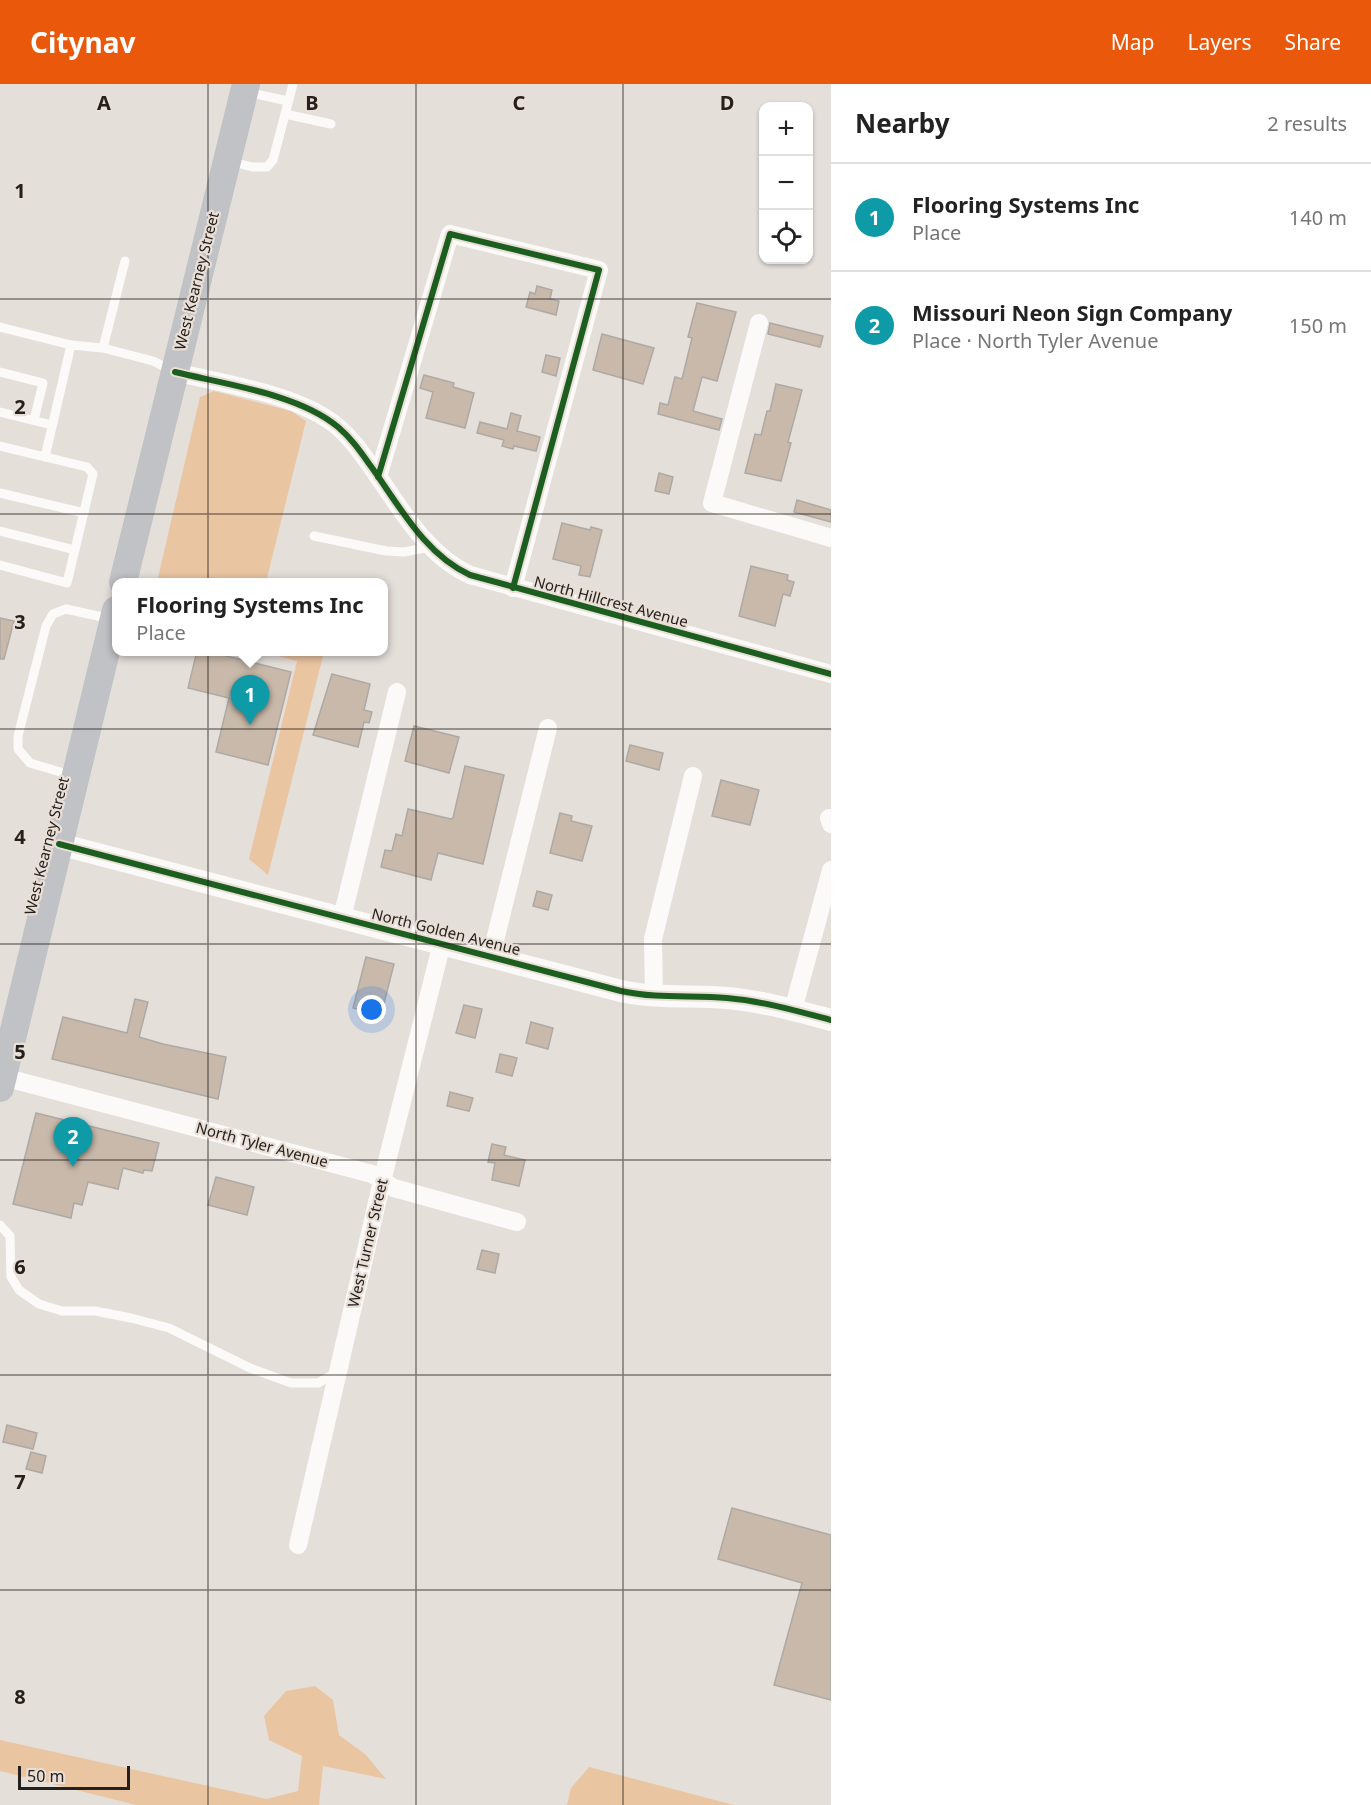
<!DOCTYPE html>
<meta charset="utf-8">
<style>
body{margin:0;font-family:"Noto Sans",sans-serif;background:#f6f6f6;color:#222}
.controls{position:absolute;right:18px;top:18px;display:grid;overflow:hidden;border-radius:12px;box-shadow:0 2px 4px #0004}
.controls button{width:54px;height:54px;display:grid;place-items:center;padding:0;border:0;border-bottom:2px solid #e0e0e0;background:#fff;color:#222;font:30px sans-serif}
.scale{position:absolute;left:18px;bottom:15px;width:112px;box-sizing:border-box;padding-left:6px;border:3px solid #24201d;border-top:0;font-size:16px;line-height:21px;white-space:nowrap;color:#24201d;-webkit-text-stroke:4px #e9dfd6;paint-order:stroke}
.you{position:absolute;left:372px;top:926px;width:21px;height:21px;margin:-15px;border:4px solid #fff;border-radius:50%;background:#1a73e8;box-shadow:0 0 0 9px #1a73e833}
.badge{display:grid;place-items:center;width:39px;height:39px;border-radius:50%;background:#ea580c;color:#fff;font-size:20px;font-weight:700}
.pin{position:absolute;translate:-50% -50px;filter:drop-shadow(0 2px 3px #0008)}
.pin::after{content:'';position:absolute;top:32px;width:21px;height:18px;background:inherit;clip-path:polygon(0 0,100% 0,50% 100%)}
.popup{position:absolute;left:112px;top:494px;width:276px;height:78px;box-sizing:border-box;display:grid;place-content:center;border-radius:12px;background:#fff;filter:drop-shadow(0 2px 4px #0005);font-size:20px;white-space:nowrap;color:#767676}
.popup b{font-size:22px;color:#222}
.popup::after{content:'';position:absolute;left:50%;top:100%;margin-left:-12px;border:12px solid transparent;border-top-color:#fff}
.list{margin:0;padding:0;list-style:none}
h2{display:flex;justify-content:space-between;align-items:center;height:78px;margin:0;padding:0 24px;font-size:26px}
h2 small{font-size:20px;font-weight:400;color:#767676}
.list li{display:grid;grid-template-columns:39px 1fr auto;gap:18px;align-items:center;box-sizing:border-box;height:108px;padding:0 24px;border-top:2px solid #e0e0e0}
.list b{display:block;font-size:22px;white-space:nowrap}
.list p{margin:0;font-size:20px;white-space:nowrap;color:#767676}
.list em{font-size:20px;font-style:normal;color:#767676}
.icon{flex:none;width:33px;height:33px;fill:none;stroke:currentColor;stroke-width:2;stroke-linecap:round;stroke-linejoin:round}
.map{position:relative;flex:none;width:831px;height:1721px;overflow:hidden}
header{display:flex;align-items:center;gap:36px;box-sizing:border-box;height:84px;padding:0 30px;background:#ea580c;color:#fff}
header strong{font-size:28px}
nav{display:flex;gap:33px;margin-inline-start:auto;font-size:21px}
main{display:flex}
aside{flex:1;background:#fff}
.map>svg:first-child{display:block}
.green{fill:#eac5a2}
.building{fill:#c9b9aa;stroke:#ada9a5;stroke-width:1.5}
.lines{fill:none;stroke-linecap:round;stroke-linejoin:round}
.service{stroke:#fbfaf9;stroke-width:9}
.minor{stroke:#fbfaf9;stroke-width:18}
.tertiary{stroke:#fbfaf9;stroke-width:22}
.primary{stroke:#c0c2c5;stroke-width:28}
.cycleway-casing{stroke:#e9dfd6;stroke-width:10}
.cycleway{stroke:#1b5e20;stroke-width:6}
.grid{fill:none;stroke:#24201d;stroke-width:1.5;stroke-opacity:0.55}
.labels{text-anchor:middle;stroke-width:4.5;stroke-linejoin:round;paint-order:stroke}
.street-label{font-size:15px;fill:#24201d;stroke:#e9dfd6}
.grid-label{font-size:20px;text-anchor:middle;font-weight:bold;fill:#24201d;stroke:#e9dfd6;stroke-width:4.5;stroke-linejoin:round;paint-order:stroke}
</style>
<header>
<strong>Citynav</strong>
<nav><a>Map</a><a>Layers</a><a>Share</a></nav>
</header>
<main>
<div class="map">
<svg width="831" height="1721" viewBox="0 0 831 1721">
<rect width="100%" height="100%" fill="#e5dfda"/>
<g class="green">
<path d="M 214,307 L 291,327 L 306,337 L 266,498 L 157,498 L 200,313 Z"/>
<path d="M 263,568 L 324,568 L 268,791 L 249,775 L 297,577 Z"/>
<path d="M 315,1602 L 333,1616 L 339,1651 L 366,1671 L 386,1695 L 323,1682 L 319,1721 L 136,1721 L 0,1687 L 0,1656 L 267,1715 L 298,1707 L 302,1672 L 269,1656 L 264,1632 L 286,1607 Z"/>
<path d="M 589,1683 L 734,1721 L 567,1721 L 571,1704 Z"/>
</g>
<g class="building">
<path d="M 537,202 L 552,206 L 550,215 L 559,217 L 556,231 L 526,223 L 530,208 L 535,210 Z"/>
<path d="M 697,219 L 736,228 L 717,297 L 702,293 L 693,327 L 722,335 L 719,346 L 658,330 L 660,319 L 668,321 L 675,293 L 682,295 L 692,254 L 688,253 Z"/>
<path d="M 770,239 L 823,252 L 820,263 L 768,250 Z"/>
<path d="M 602,250 L 654,264 L 643,300 L 593,286 Z"/>
<path d="M 546,271 L 560,274 L 556,292 L 542,288 Z"/>
<path d="M 424,291 L 454,299 L 453,303 L 474,309 L 465,344 L 426,334 L 433,308 L 420,304 Z"/>
<path d="M 776,300 L 802,306 L 788,358 L 791,359 L 781,397 L 745,389 L 755,350 L 761,351 L 767,327 L 770,327 Z"/>
<path d="M 511,329 L 521,332 L 517,347 L 540,353 L 536,367 L 514,362 L 513,365 L 502,362 L 504,356 L 477,349 L 480,338 L 507,345 Z"/>
<path d="M 659,389 L 673,393 L 669,410 L 655,407 Z"/>
<path d="M 797,416 L 831,426 L 831,438 L 794,428 Z"/>
<path d="M 562,439 L 590,446 L 591,443 L 602,446 L 590,493 L 579,491 L 581,482 L 553,475 Z"/>
<path d="M 751,482 L 788,491 L 787,496 L 794,498 L 790,512 L 783,510 L 775,542 L 739,532 Z"/>
<path d="M 0,534 L 14,537 L 4,575 L 0,575 Z"/>
<path d="M 197,567 L 206,567 L 291,588 L 268,681 L 216,668 L 229,614 L 188,604 Z"/>
<path d="M 332,590 L 370,600 L 364,626 L 372,628 L 369,639 L 364,638 L 358,663 L 313,651 Z"/>
<path d="M 414,642 L 459,653 L 449,689 L 405,677 Z"/>
<path d="M 630,661 L 663,669 L 659,686 L 626,677 Z"/>
<path d="M 465,682 L 504,691 L 483,780 L 438,769 L 431,796 L 381,783 L 385,766 L 392,767 L 396,750 L 402,752 L 408,725 L 451,735 L 453,734 Z"/>
<path d="M 721,696 L 759,706 L 750,741 L 712,732 Z"/>
<path d="M 560,729 L 572,732 L 571,737 L 592,742 L 582,777 L 550,769 Z"/>
<path d="M 537,807 L 552,811 L 548,826 L 533,822 Z"/>
<path d="M 366,873 L 394,880 L 381,931 L 353,924 Z"/>
<path d="M 135,915 L 148,918 L 139,953 L 163,960 L 226,973 L 218,1015 L 52,975 L 63,933 L 127,949 Z"/>
<path d="M 464,921 L 482,925 L 475,954 L 456,949 Z"/>
<path d="M 531,938 L 553,944 L 548,965 L 526,959 Z"/>
<path d="M 500,970 L 517,974 L 512,992 L 496,988 Z"/>
<path d="M 450,1008 L 473,1014 L 469,1027 L 447,1022 Z"/>
<path d="M 36,1029 L 159,1059 L 152,1087 L 144,1086 L 143,1089 L 123,1084 L 118,1105 L 88,1098 L 82,1121 L 74,1119 L 71,1134 L 13,1120 Z"/>
<path d="M 492,1060 L 506,1063 L 504,1071 L 525,1076 L 519,1102 L 492,1096 L 495,1079 L 488,1078 Z"/>
<path d="M 216,1093 L 254,1103 L 247,1131 L 208,1121 Z"/>
<path d="M 482,1166 L 499,1170 L 495,1189 L 477,1185 Z"/>
<path d="M 7,1341 L 37,1349 L 33,1365 L 3,1358 Z"/>
<path d="M 31,1368 L 46,1372 L 42,1389 L 26,1385 Z"/>
<path d="M 732,1424 L 831,1451 L 831,1616 L 774,1601 L 802,1499 L 718,1475 Z"/>
</g>
<g class="lines">
<g class="service">
<path d="M 247,8 L 288,17"/>
<path d="M 285,30 L 331,40"/>
<path d="M 229,77 L 252,83 L 267,83 L 273,76 L 293,0"/>
<path d="M 0,243 L 71,261 L 103,264 L 153,277 L 173,287"/>
<path d="M 103,264 L 125,177"/>
<path d="M 0,288 L 43,299 L 34,336"/>
<path d="M 0,328 L 52,341"/>
<path d="M 0,362 L 87,383 L 93,390 L 67,499 L 0,481"/>
<path d="M 45,373 L 71,261"/>
<path d="M 0,409 L 84,429"/>
<path d="M 0,447 L 75,466"/>
<path d="M 314,452 L 386,467 L 404,468 L 430,463"/>
<path d="M 74,692 L 30,679 L 18,665 L 18,652 L 46,542 L 53,530 L 66,525 L 111,535"/>
<path d="M 0,1141 L 10,1152 L 11,1193 L 19,1206 L 39,1220 L 62,1227 L 95,1227 L 131,1234 L 169,1244 L 250,1284 L 291,1299 L 318,1299 L 336,1289"/>
</g>
<g class="minor">
<path d="M 759,239 L 712,419 L 831,454"/>
<path d="M 175,288 C 224,300 299,310 338,343 C 351,354 360,367 370,381 C 399,421 424,470 470,491 L 831,590"/>
<path d="M 378,393 L 450,150 L 599,186 L 513,504"/>
<path d="M 829,734 L 831,740"/>
<path d="M 342,834 L 397,608"/>
<path d="M 491,872 L 548,644"/>
<path d="M 654,913 L 653,855 L 693,692"/>
<path d="M 793,926 L 831,786"/>
<path d="M 3,993 L 372,1090 L 394,1104 L 517,1138"/>
<path d="M 298,1461 L 382,1097 L 442,859"/>
</g>
<path class="tertiary" d="M 59,760 L 621,907 C 658,915 691,911 727,914 C 762,917 797,927 831,936"/>
<g class="primary">
<path d="M 123,498 L 246,0"/>
<path d="M 0,1004 L 116,526"/>
</g>
<g class="cycleway-casing">
<g id="cycleway">
<path d="M 175,288 C 224,300 299,310 338,343 C 351,354 360,367 370,381 C 399,421 424,470 470,491 L 831,590"/>
<path d="M 378,393 L 450,150 L 599,186 L 513,504"/>
<path d="M 59,760 L 621,907 C 658,915 691,911 727,914 C 762,917 797,927 831,936"/>
</g>
</g>
<use href="#cycleway" class="cycleway"/>
</g>
<path class="grid" d="M 208,0 L 208,1721M 416,0 L 416,1721M 623,0 L 623,1721M 0,215 L 831,215M 0,430 L 831,430M 0,645 L 831,645M 0,860 L 831,860M 0,1076 L 831,1076M 0,1291 L 831,1291M 0,1506 L 831,1506"/>
<g class="labels">
<g class="street-label">
<text transform="translate(197 197) rotate(-76)" y="5">West Kearney Street</text>
<text transform="translate(611 518) rotate(15)" y="5">North Hillcrest Avenue</text>
<text transform="translate(47 762) rotate(-76)" y="5">West Kearney Street</text>
<text transform="translate(446 848) rotate(14)" y="5">North Golden Avenue</text>
<text transform="translate(262 1061) rotate(15)" y="5">North Tyler Avenue</text>
<text transform="translate(368 1159) rotate(-77)" y="5">West Turner Street</text>
</g>
</g>
<g class="grid-label">
<text x="104" y="26">A</text>
<text x="312" y="26">B</text>
<text x="519" y="26">C</text>
<text x="727" y="26">D</text>
<text x="20" y="114">1</text>
<text x="20" y="330">2</text>
<text x="20" y="545">3</text>
<text x="20" y="760">4</text>
<text x="20" y="975">5</text>
<text x="20" y="1190">6</text>
<text x="20" y="1405">7</text>
<text x="20" y="1620">8</text>
</g>
</svg>
<div class="controls">
<button>+</button>
<button>−</button>
<button><svg class="icon" aria-label="locate" viewBox="0 0 24 24"><circle cx="12" cy="12" r="6"/><path d="M12 2v4M12 18v4M2 12h4M18 12h4"/></svg></button>
</div>
<div class="scale">50 m</div>
<div class="you"></div>
<div class="pin badge" style="left:250px;top:641px;background:#0f9aa8">1</div>
<div class="popup"><b>Flooring Systems Inc</b>Place</div>
<div class="pin badge" style="left:73px;top:1083px;background:#0f9aa8">2</div>
</div>
<aside>
<h2>Nearby<small>2 results</small></h2>
<ul class="list">
<li><span class="badge" style="background:#0f9aa8">1</span><div><b>Flooring Systems Inc</b><p>Place</p></div><em>140 m</em></li>
<li><span class="badge" style="background:#0f9aa8">2</span><div><b>Missouri Neon Sign Company</b><p>Place · North Tyler Avenue</p></div><em>150 m</em></li>
</ul>
</aside>
</main>
